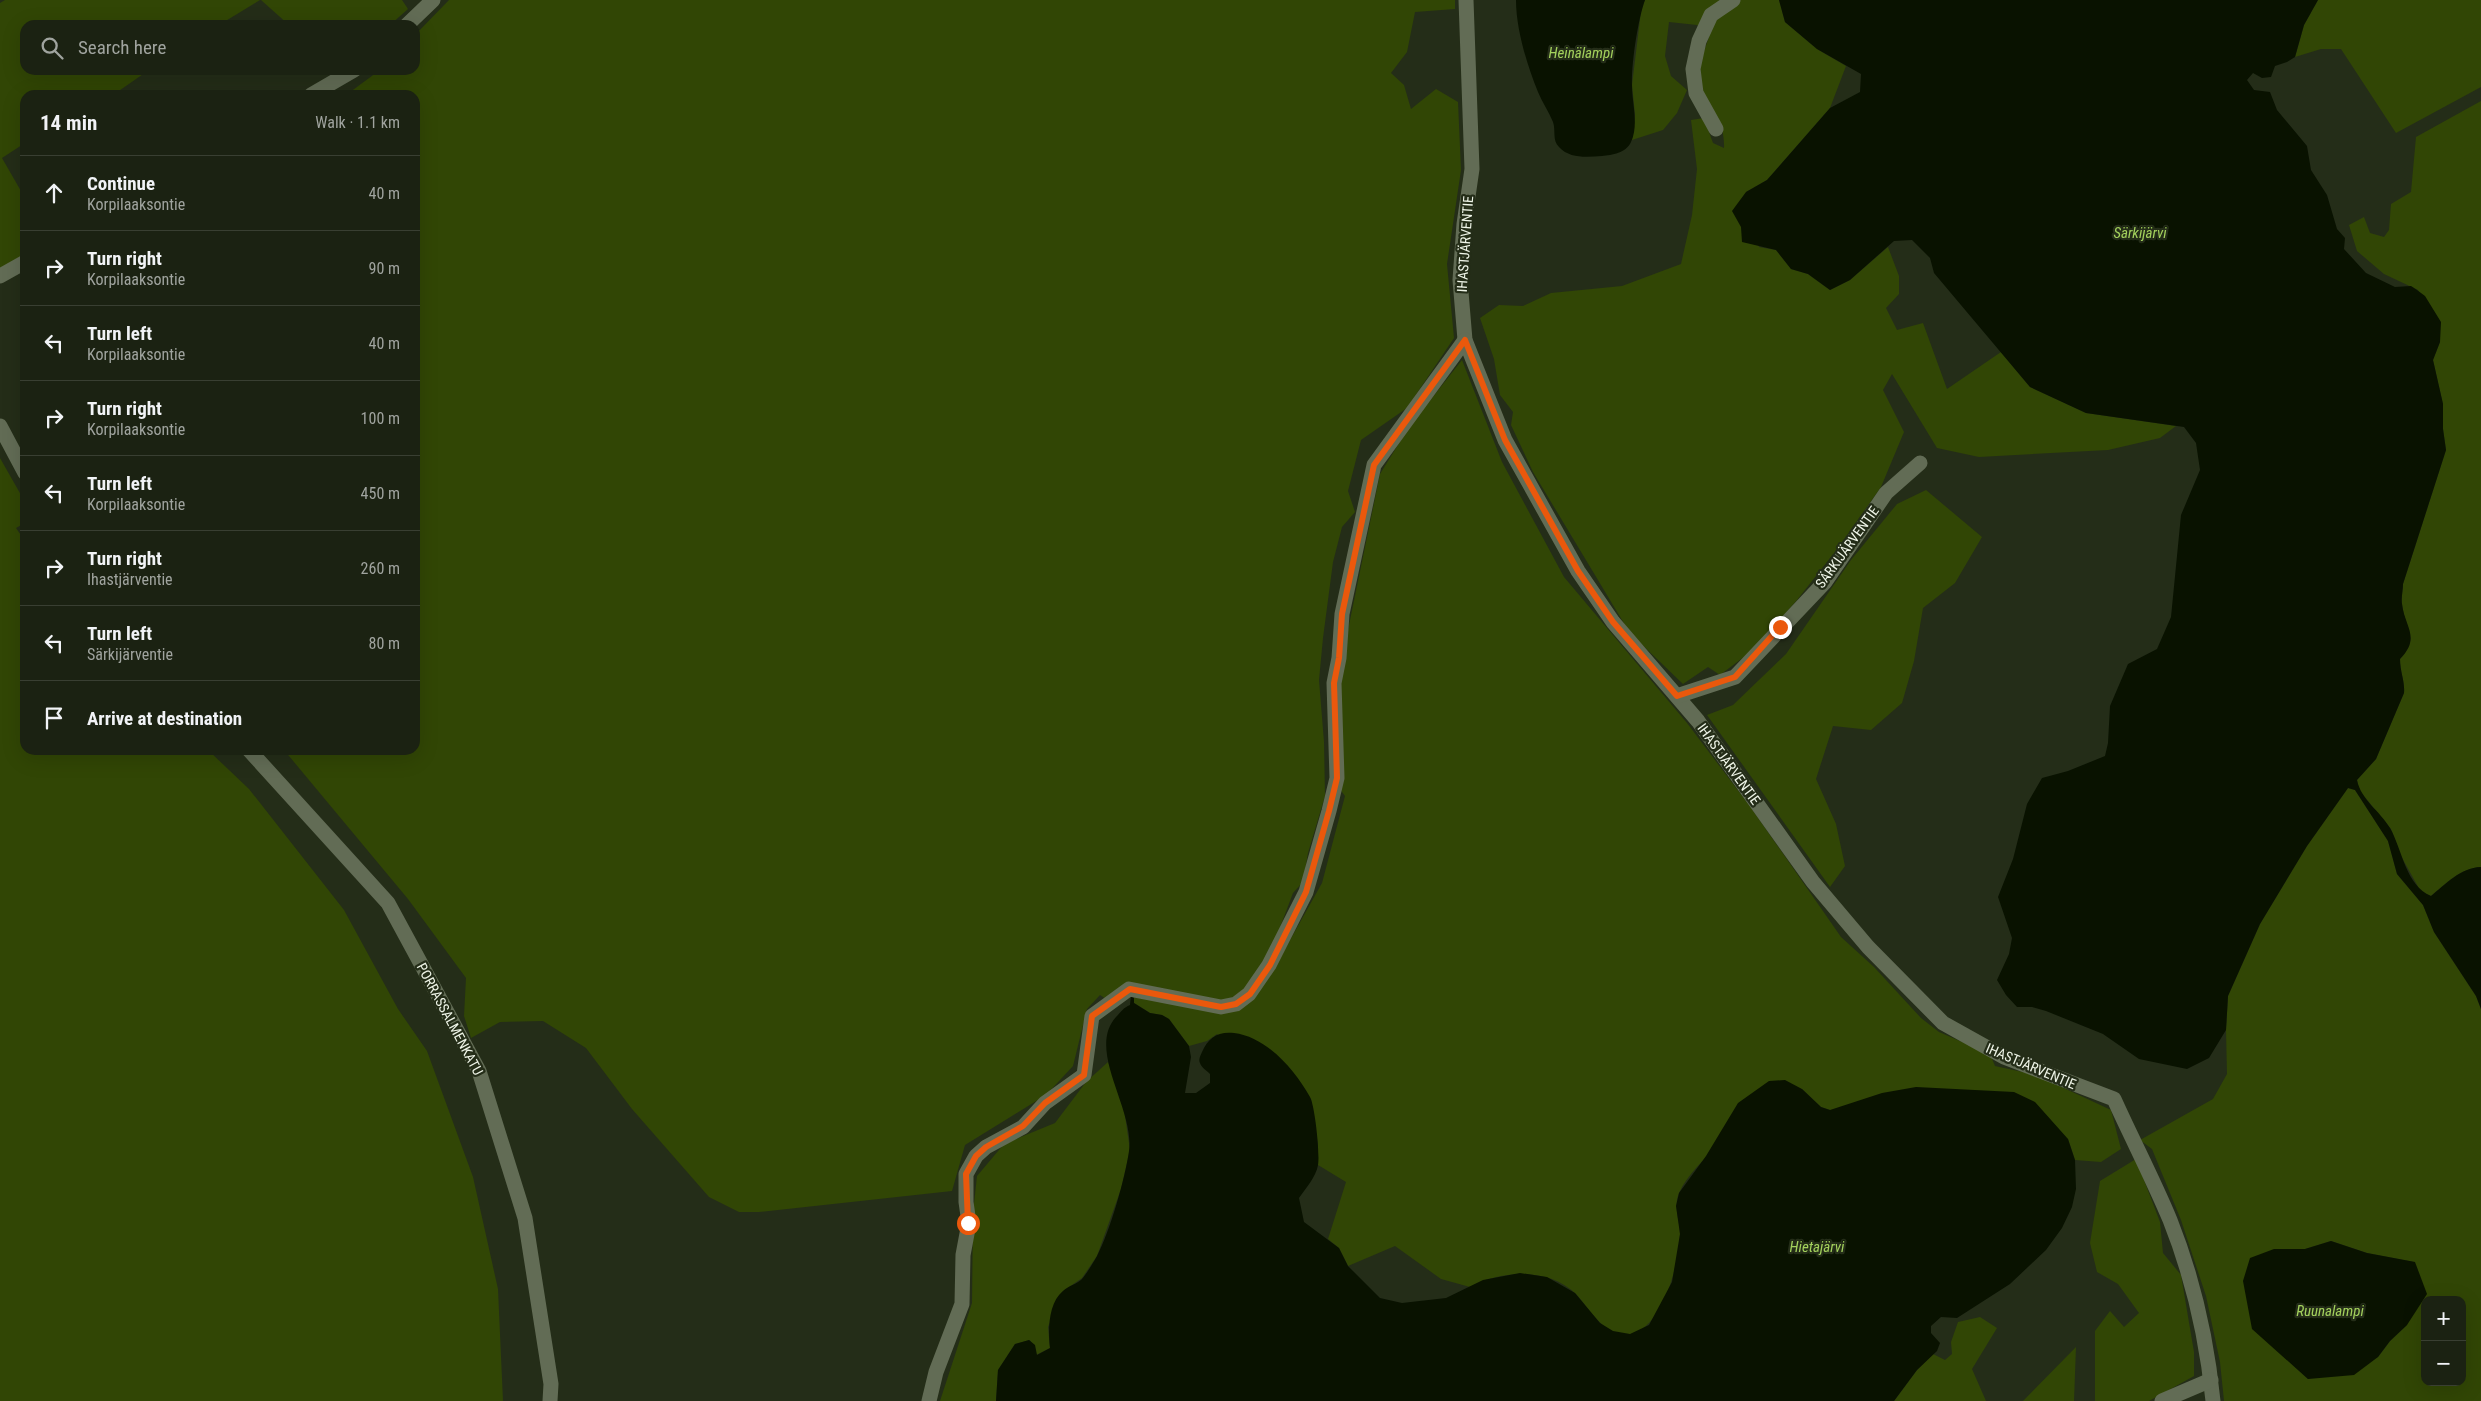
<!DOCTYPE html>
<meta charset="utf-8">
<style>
body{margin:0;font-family:"Roboto Condensed",sans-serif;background:#282f20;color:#f1f3f6}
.controls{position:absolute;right:15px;bottom:15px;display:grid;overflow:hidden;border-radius:10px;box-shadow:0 5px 20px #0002}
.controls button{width:45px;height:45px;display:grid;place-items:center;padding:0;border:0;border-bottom:1px solid #393f32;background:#1b2212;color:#f1f3f6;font:25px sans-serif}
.stop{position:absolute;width:15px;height:15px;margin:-11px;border:4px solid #ea580c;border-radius:50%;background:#fff}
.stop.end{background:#ea580c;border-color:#fff;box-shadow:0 1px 5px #0008}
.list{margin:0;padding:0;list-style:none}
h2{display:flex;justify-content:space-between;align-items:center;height:65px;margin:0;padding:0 20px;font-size:21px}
h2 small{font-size:16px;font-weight:400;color:#a0a49f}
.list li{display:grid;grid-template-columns:32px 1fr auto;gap:15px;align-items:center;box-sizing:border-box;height:75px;padding:0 20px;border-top:1px solid #393f32}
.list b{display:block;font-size:19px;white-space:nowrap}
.list p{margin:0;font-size:16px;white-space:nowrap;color:#a0a49f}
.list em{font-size:16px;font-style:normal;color:#a0a49f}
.icon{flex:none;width:28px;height:28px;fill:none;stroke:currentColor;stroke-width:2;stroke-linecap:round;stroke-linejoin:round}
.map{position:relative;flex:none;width:2481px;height:1401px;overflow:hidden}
.search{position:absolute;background:#1b2212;box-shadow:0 5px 20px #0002;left:20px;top:20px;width:400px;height:55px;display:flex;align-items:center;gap:12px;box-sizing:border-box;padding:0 18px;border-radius:15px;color:#a0a49f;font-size:19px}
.panel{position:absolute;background:#1b2212;box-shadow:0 5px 20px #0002;left:20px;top:90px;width:400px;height:665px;border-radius:15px}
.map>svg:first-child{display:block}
.green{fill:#314605;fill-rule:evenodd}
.water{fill:#091200}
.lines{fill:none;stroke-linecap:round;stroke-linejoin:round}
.minor{stroke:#626c55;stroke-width:15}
.route{stroke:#ea580c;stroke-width:6}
.labels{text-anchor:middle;stroke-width:4.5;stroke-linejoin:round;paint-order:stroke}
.street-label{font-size:14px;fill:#eff5e8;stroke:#242d18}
.water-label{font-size:15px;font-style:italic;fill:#a4d25d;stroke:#242d18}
</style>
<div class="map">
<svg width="2481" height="1401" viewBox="0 0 2481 1401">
<rect width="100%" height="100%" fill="#242d18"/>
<g class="green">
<path d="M 5,0 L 260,0 L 219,25 L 25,25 L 25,70 L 149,70 L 113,95 L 25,95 L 25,143 L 2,158 L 25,198 L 25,262 L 0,276 L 0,3 Z"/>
<path d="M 261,0 L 402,0 L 408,9 L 390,25 L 289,25 Z"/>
<path d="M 449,0 L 1455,0 L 1455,9 L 1415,12 L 1407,52 L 1391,73 L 1404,85 L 1411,109 L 1436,89 L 1458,102 L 1461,170 L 1447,264 L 1454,338 L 1407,408 L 1361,440 L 1348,491 L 1355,512 L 1342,527 L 1333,562 L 1323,638 L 1319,680 L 1324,742 L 1325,796 L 1308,853 L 1303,882 L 1293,893 L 1270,954 L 1238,997 L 1223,1003 L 1170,997 L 1131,982 L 1106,999 L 1100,995 L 1087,1009 L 1073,1066 L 1046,1095 L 965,1145 L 952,1191 L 759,1212 L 739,1212 L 709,1197 L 632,1109 L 586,1048 L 543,1021 L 500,1022 L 471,1038 L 464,1016 L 466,978 L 408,899 L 284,750 L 415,750 L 415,95 L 346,95 L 380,70 L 415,70 L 415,35 Z"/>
<path d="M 1645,0 L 1779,0 L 1785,22 L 1817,49 L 1846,66 L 1830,108 L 1767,180 L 1746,192 L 1759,247 L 1776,250 L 1791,269 L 1808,274 L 1830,290 L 1850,280 L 1888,247 L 1899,276 L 1899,294 L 1886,308 L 1897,330 L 1923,323 L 1947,389 L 2001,352 L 2030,387 L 2086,413 L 2176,426 L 2160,438 L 2108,450 L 1979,457 L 1937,448 L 1892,374 L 1883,390 L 1904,432 L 1881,487 L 1838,548 L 1797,600 L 1753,650 L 1720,675 L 1708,667 L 1683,684 L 1630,633 L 1622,620 L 1533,472 L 1511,425 L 1513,412 L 1500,395 L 1494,359 L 1480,318 L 1499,305 L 1523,306 L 1551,293 L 1622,286 L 1681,264 L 1692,215 L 1697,169 L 1691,120 L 1704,118 L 1713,143 L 1724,148 C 1725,119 1710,114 1700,91 C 1694,75 1704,52 1709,37 L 1697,25 L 1669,22 L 1665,56 L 1671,76 L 1687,90 L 1677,113 L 1663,130 L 1632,140 L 1635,115 L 1632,85 L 1641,11 Z"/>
<path d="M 2318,0 L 2481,0 L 2481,87 L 2396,133 L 2341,49 L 2321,49 L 2295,57 L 2304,25 Z"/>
<path d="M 2481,101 L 2481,867 C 2460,868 2447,883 2431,896 L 2421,892 L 2401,856 L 2391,829 L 2359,790 L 2357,780 L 2376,759 L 2404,693 C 2405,681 2400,672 2400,659 C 2421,637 2404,628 2402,604 C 2401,598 2403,590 2403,584 L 2446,450 L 2443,429 L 2443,404 L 2433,360 L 2440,342 L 2418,290 L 2384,274 L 2357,251 L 2349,225 L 2364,217 L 2370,233 L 2384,237 L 2389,230 L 2391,204 L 2411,192 L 2416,137 Z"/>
<path d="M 1462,360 L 1502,462 L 1564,577 L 1687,723 L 1749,805 L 1841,937 L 1874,967 L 1921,1018 L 1939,1032 L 1990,1054 L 1995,1066 L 2036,1075 L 2111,1110 L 2121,1149 L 2101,1162 L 2075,1160 L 2068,1139 L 1830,1110 L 1821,1107 L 1802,1089 C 1764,1116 1699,1150 1679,1193 C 1673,1207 1680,1220 1680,1234 C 1679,1263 1664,1326 1631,1334 C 1606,1340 1590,1309 1576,1294 C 1548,1267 1501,1270 1470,1287 L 1441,1279 L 1395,1246 L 1348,1266 L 1339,1248 L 1328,1239 L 1346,1182 L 1318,1165 L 1318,1145 L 1311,1099 L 1217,1034 L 1207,1041 L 1189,1046 L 1169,1019 L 1162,1015 L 1150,1013 L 1134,1003 L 1134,997 L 1224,1011 L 1271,974 L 1322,883 L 1345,796 L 1339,788 L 1341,664 L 1380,474 L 1409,427 Z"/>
<path d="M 0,458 L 25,502 L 25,523 L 16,528 L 25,541 L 25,750 L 208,750 L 249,789 L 344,910 L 398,1009 L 427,1051 L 473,1177 L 498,1289 L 503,1401 L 0,1401 Z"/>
<path d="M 1926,490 L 1982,537 L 1955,583 L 1923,608 L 1914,661 L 1902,703 L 1871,730 L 1833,726 L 1816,779 L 1836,824 L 1845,866 L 1830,887 L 1707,715 L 1733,705 L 1786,654 L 1851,560 L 1897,504 Z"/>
<path d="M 2348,788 L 2355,790 L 2388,841 L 2397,874 L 2423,905 L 2434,932 L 2476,996 L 2481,1009 L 2481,1401 L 2224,1401 L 2220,1362 L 2206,1296 L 2181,1220 L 2152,1149 L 2140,1140 L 2213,1099 L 2227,1074 L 2226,1030 L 2228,996 L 2260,924 L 2307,846 ZM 2331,1241 L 2367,1253 L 2414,1262 L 2407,1325 L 2390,1341 L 2378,1357 L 2308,1379 L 2284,1357 L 2274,1249 L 2305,1249 ZM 2425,1300 L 2462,1300 L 2462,1382 L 2425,1382 Z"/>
<path d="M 1108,1062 L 1123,1102 L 1130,1150 L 1121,1189 L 1097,1256 L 1082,1278 L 1062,1292 L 1048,1327 L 1050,1348 L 1036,1355 L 1030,1340 L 1015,1344 L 998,1370 L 996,1401 L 940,1401 L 972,1303 L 973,1213 L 977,1176 L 1004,1144 L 1055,1123 L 1086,1082 Z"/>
<path d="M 2136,1159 L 2160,1222 L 2163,1253 L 2181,1275 L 2194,1352 L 2194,1376 L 2149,1401 L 2095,1401 L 2095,1331 L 2110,1311 L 2124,1327 L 2139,1313 L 2118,1284 L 2097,1272 L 2090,1243 L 2100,1181 Z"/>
<path d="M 1980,1317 L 1997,1328 L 1972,1369 L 1986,1401 L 1894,1401 L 1917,1370 L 1933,1354 L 1945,1360 L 1952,1354 L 1951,1342 L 1958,1322 Z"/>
<path d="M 2076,1347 L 2074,1401 L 2023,1401 Z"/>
</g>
<g class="water">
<path d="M 1516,0 L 1645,0 C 1638,19 1631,65 1632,86 C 1632,103 1639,125 1631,142 C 1626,153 1612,155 1602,156 C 1587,157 1570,159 1559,147 C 1552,140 1556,131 1553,122 C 1549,112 1542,102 1538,92 C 1527,65 1516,29 1516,0 Z"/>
<path d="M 1779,0 L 2318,0 L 2304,25 L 2295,57 L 2287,62 L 2275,66 L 2271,77 L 2262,78 L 2253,73 L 2247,80 L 2254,90 L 2270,92 L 2277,110 L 2307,146 L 2311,170 L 2327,195 L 2337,229 L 2345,238 L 2344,249 L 2366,273 L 2395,287 L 2411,286 L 2417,290 L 2425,296 L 2441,322 L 2440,342 L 2433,360 L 2443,404 L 2443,429 L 2446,450 L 2403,584 C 2403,590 2401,598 2402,604 C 2405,628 2421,637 2400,659 C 2400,672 2405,681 2404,693 L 2376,759 L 2357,780 C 2361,800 2380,811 2390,828 C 2402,849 2406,886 2431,896 C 2446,884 2460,868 2481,867 L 2481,1009 L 2476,996 L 2434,932 L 2423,905 L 2397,874 L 2388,841 L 2355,790 L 2348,788 L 2307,846 L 2260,924 L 2228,996 L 2226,1030 L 2209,1058 L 2187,1069 L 2139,1059 L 2103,1034 L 2046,1011 L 2032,1007 L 2017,1007 L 2006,995 L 1997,980 L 2009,954 L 2012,938 L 1998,897 L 2013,859 L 2027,804 L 2042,778 L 2068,771 L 2105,756 L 2108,743 L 2110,706 L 2128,664 L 2157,649 L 2171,617 L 2181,515 L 2200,470 L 2196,443 L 2184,427 L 2086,413 L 2030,387 L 1934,273 L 1930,258 L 1912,240 L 1894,241 L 1850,280 L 1830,290 L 1808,274 L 1791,269 L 1776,250 L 1742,242 L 1741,227 L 1732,211 L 1746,192 L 1767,180 L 1830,108 L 1860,92 L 1861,74 L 1817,49 L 1785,22 Z"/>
<path d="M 1131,995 L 1134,998 L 1134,1003 L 1150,1013 L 1162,1015 L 1169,1019 L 1189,1046 L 1191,1057 L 1185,1093 L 1196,1093 L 1210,1083 L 1210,1074 C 1207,1071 1201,1067 1200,1063 C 1198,1059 1201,1055 1202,1052 C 1208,1038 1218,1031 1234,1033 C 1267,1037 1295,1070 1310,1097 C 1315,1106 1320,1154 1318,1165 C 1316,1177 1306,1188 1299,1198 L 1304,1222 L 1339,1248 L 1348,1266 L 1380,1298 L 1402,1303 L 1446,1298 L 1483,1280 L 1520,1273 L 1547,1277 L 1575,1293 L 1600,1323 L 1613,1331 L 1630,1334 L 1649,1325 L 1672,1282 L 1680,1234 L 1676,1206 L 1679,1193 L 1706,1156 L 1738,1103 L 1769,1081 L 1785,1080 L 1802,1089 L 1821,1107 L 1830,1110 L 1882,1093 L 1916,1087 L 2014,1092 L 2035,1102 L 2068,1139 L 2075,1160 L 2076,1189 L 2072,1207 L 2062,1228 L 2046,1250 L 2010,1284 L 1957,1318 L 1941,1317 L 1931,1326 L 1931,1333 L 1940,1343 L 1937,1351 L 1917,1370 L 1894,1401 L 996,1401 L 998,1370 L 1015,1344 L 1029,1340 L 1035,1345 L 1037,1355 L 1050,1348 C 1048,1331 1048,1303 1063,1291 C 1068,1286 1077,1284 1082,1279 C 1087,1273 1093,1263 1097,1256 C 1110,1231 1125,1179 1129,1151 C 1135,1109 1086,1050 1116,1017 C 1120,1013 1124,1007 1130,1005 Z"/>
<path d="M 2331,1241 L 2367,1253 L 2415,1262 L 2427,1294 L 2407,1325 L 2390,1341 L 2378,1357 L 2354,1375 L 2308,1379 L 2252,1329 L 2243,1281 L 2250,1258 L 2274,1249 L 2305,1249 Z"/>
</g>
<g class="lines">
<g class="minor">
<path d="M 1466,0 L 1472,169 L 1464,224 L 1460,280 L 1465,340 L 1505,440 L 1578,571 L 1613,622 L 1698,721 L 1813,882 L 1868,947 L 1943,1023 L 2004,1057 L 2114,1099 C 2132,1139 2153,1179 2170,1220 C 2193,1278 2207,1340 2213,1401"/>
<path d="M 407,25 L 433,0"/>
<path d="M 311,95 L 354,70"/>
<path d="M 1716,129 L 1696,93 L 1693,69 L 1699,41 L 1711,15 L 1733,0"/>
<path d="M 0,276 L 25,262"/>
<path d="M 0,426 L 25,473"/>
<path d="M 1677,696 L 1735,677 L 1825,582 L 1886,493 L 1920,463"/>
<path d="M 249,750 L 388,903 L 479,1071 L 525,1218 L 551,1384 L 550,1401"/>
<path d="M 929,1401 L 936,1372 L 962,1304 L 963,1255 L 969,1223 L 966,1202 L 966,1174 L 976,1156 L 986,1147 L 1023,1127 L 1045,1103 L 1084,1075 L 1092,1016 L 1129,989 L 1221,1007 L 1236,1004 L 1249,994 L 1269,965 L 1306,892 L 1329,811 L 1337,778 L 1334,683 L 1339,658 L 1342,614 L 1374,465 L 1465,340"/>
<path d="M 2162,1401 L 2211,1380"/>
</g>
</g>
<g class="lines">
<path class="route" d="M 968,1223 L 966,1174 L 976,1156 L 986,1147 L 1023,1126 L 1045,1103 L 1084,1075 L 1092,1016 L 1130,989 L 1221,1007 L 1236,1004 L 1250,994 L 1270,965 L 1306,892 L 1329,811 L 1337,778 L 1334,683 L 1339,658 L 1342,614 L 1374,465 L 1465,340 L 1505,440 L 1578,571 L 1613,622 L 1677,696 L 1735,677 L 1780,627"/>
</g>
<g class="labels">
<g class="street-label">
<text transform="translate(1465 244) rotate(-86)" y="5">IHASTJÄRVENTIE</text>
<text transform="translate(1847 547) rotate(-54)" y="5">SÄRKIJÄRVENTIE</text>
<text transform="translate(1729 764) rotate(54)" y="5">IHASTJÄRVENTIE</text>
<text transform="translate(450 1019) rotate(62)" y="5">PORRASSALMENKATU</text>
<text transform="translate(2031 1066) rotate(23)" y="5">IHASTJÄRVENTIE</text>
</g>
<g class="water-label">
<text x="1581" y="58">Heinälampi</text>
<text x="2140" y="238">Särkijärvi</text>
<text x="1817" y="1252">Hietajärvi</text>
<text x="2330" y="1316">Ruunalampi</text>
</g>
</g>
</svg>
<div class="controls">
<button>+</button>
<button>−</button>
</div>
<div class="stop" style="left:968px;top:1223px"></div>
<div class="stop end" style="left:1780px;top:627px"></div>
<div class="search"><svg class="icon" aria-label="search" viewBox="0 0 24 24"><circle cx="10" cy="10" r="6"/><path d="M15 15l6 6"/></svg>Search here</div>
<section class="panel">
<h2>14 min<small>Walk · 1.1 km</small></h2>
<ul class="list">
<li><svg class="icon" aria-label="ahead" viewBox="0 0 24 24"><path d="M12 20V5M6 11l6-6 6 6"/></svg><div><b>Continue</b><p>Korpilaaksontie</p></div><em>40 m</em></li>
<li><svg class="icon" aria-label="right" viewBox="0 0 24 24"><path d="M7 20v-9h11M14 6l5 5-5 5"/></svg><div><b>Turn right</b><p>Korpilaaksontie</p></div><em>90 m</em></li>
<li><svg class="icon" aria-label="left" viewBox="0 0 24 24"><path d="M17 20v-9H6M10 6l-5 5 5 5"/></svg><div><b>Turn left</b><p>Korpilaaksontie</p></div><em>40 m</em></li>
<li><svg class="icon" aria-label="right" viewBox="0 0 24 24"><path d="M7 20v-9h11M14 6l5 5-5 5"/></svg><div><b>Turn right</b><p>Korpilaaksontie</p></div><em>100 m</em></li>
<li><svg class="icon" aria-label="left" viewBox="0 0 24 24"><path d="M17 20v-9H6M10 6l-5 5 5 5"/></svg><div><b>Turn left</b><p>Korpilaaksontie</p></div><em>450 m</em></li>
<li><svg class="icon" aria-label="right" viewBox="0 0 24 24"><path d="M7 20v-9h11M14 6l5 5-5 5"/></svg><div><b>Turn right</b><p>Ihastjärventie</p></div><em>260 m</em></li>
<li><svg class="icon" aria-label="left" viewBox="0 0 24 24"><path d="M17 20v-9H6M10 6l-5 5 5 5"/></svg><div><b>Turn left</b><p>Särkijärventie</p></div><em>80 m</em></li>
<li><svg class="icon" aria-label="arrive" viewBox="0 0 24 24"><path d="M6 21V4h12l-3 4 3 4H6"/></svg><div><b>Arrive at destination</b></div></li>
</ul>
</section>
</div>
